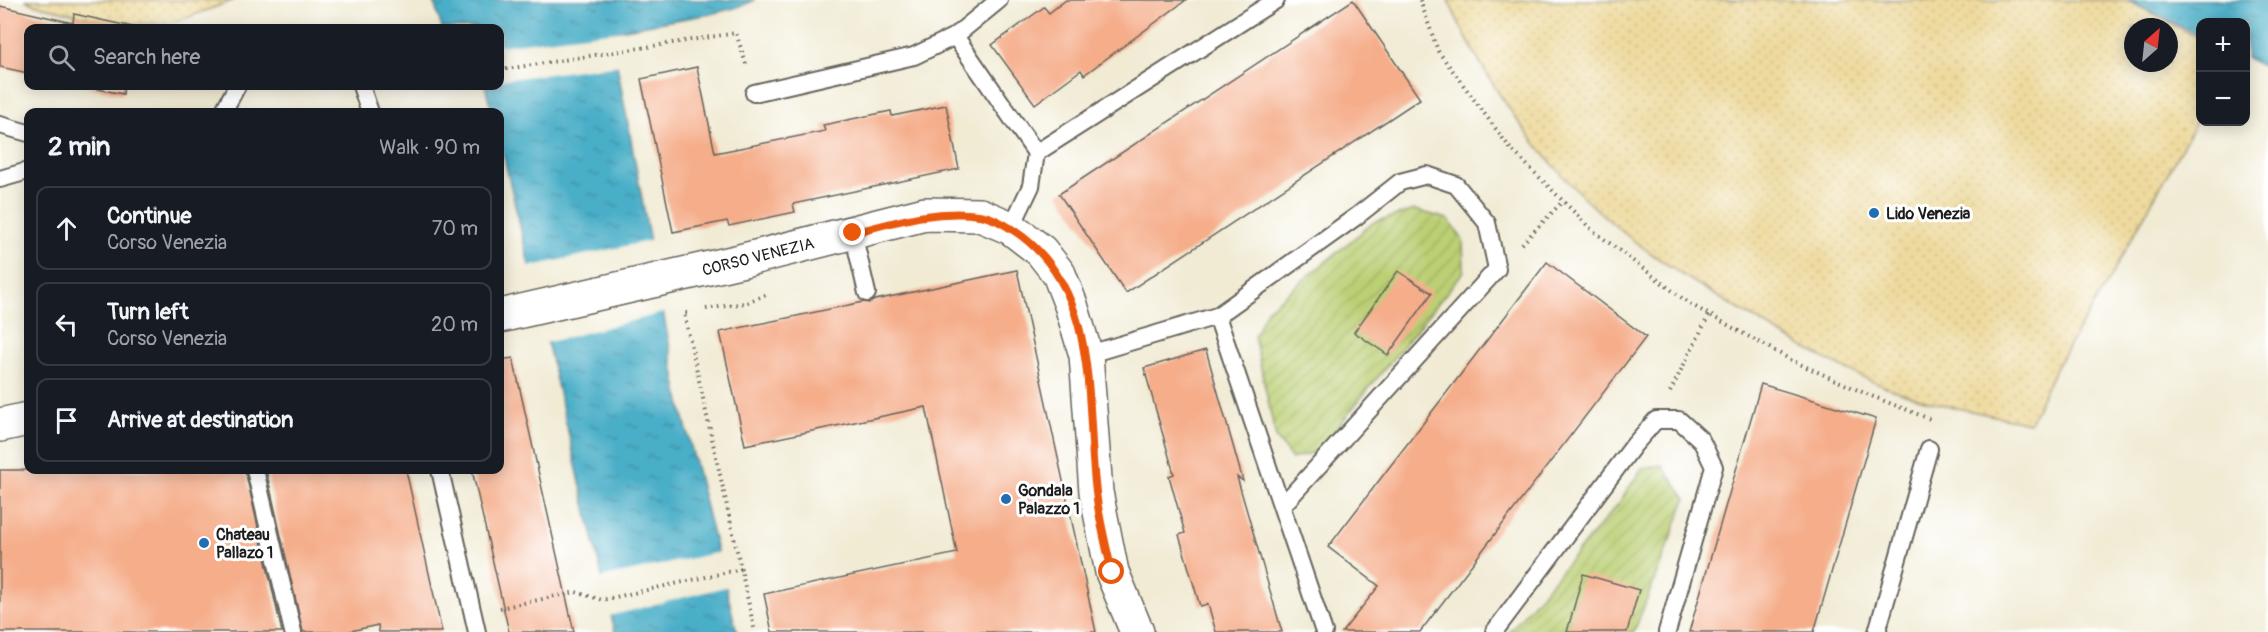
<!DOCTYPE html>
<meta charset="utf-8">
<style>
body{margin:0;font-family:Pangolin,sans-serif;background:#20242c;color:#f1f3f6}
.controls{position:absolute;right:18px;top:18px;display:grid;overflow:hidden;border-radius:12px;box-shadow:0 3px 15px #0003}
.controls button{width:54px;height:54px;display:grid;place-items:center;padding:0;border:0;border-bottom:2px solid #363941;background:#171b24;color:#f1f3f6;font:30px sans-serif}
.compass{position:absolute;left:2124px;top:18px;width:54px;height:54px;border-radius:50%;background:#171b24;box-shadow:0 3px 15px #0003;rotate:27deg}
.stop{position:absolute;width:18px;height:18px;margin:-14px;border:4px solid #ea580c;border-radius:50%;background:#fff}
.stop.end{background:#ea580c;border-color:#fff;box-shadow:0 2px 6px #0008}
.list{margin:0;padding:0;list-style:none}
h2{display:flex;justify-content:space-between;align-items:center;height:78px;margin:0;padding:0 24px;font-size:26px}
h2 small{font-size:20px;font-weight:400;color:#9ea1a6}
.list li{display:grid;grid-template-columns:39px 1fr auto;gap:18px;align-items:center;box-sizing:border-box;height:84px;margin:0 12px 12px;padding:0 12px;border:2px solid #363941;border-radius:12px}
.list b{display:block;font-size:22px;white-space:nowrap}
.list p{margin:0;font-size:20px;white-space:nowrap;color:#9ea1a6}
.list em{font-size:20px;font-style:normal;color:#9ea1a6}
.icon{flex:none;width:33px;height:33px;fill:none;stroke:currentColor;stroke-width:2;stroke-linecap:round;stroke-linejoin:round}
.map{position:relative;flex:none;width:2268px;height:632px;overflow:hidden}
.search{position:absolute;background:#171b24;box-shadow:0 3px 15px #0003;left:24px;top:24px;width:480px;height:66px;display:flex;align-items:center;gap:15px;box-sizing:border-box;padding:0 21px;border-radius:12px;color:#9ea1a6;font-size:22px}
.panel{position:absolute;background:#171b24;box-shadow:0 3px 15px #0003;left:24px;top:108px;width:480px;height:366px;border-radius:12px}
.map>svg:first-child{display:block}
.sand{fill:url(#sand-dots);stroke:#857b5d;stroke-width:1.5;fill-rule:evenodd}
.garden{fill:url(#garden-furrows);stroke:#6c7648;stroke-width:1.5}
.water{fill:url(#water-ripples);stroke:#326572;stroke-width:1.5}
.pier{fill:#f1ebd4}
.building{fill:#f5ad8a}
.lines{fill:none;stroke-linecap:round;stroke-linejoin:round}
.service-casing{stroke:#67645c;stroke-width:20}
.minor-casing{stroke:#67645c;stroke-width:36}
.path{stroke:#67645c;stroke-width:4;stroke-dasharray:1.5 4.5;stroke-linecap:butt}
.service{stroke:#fff;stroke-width:16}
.minor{stroke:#fff;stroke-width:33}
.route{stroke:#ea580c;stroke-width:8}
.poi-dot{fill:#1f6fb2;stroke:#fff;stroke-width:2}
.labels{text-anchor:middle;stroke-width:6;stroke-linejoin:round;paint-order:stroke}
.poi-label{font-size:16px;font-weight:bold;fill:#1c1c1c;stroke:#fff;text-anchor:start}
.street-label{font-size:16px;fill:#1c1c1c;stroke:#fff}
</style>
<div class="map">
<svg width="2268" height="632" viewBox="0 0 2268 632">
<defs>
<pattern id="sand-dots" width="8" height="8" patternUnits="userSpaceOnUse" patternTransform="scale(1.5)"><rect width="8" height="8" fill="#eeda9e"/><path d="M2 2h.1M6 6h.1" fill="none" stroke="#ccba88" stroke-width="1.8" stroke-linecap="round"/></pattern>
<pattern id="garden-furrows" width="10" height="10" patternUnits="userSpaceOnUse" patternTransform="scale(1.5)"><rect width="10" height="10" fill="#bbcf73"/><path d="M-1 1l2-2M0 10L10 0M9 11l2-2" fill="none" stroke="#a0b163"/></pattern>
<pattern id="water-ripples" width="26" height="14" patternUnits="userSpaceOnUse" patternTransform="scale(1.5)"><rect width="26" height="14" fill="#48aec7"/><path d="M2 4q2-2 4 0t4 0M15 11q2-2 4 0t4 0" fill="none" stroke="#3b8da1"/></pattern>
</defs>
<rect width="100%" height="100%" fill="#fff"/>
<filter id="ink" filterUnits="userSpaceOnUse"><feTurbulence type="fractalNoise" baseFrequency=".0167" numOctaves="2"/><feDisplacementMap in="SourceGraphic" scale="12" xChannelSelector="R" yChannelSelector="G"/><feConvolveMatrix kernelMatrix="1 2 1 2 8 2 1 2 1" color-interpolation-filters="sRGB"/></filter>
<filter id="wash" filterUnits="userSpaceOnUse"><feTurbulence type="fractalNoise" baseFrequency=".008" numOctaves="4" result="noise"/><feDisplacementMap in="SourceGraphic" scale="24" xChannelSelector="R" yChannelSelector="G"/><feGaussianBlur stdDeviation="1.35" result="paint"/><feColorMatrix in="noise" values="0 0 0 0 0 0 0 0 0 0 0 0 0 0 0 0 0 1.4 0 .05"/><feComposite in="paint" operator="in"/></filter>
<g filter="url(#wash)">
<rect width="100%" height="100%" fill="#f1ebd4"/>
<g class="sand">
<path d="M 25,0 L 234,0 L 173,23 L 121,25 L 36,5 Z"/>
<path d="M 1448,0 L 2126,0 L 2200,39 L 2200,115 L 2107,283 L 2056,367 L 2030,423 C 1990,415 1950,408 1911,396 C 1856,378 1805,349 1757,320 C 1711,293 1665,266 1624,233 C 1547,171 1488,89 1448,0 ZM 2133,27 L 2169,27 L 2169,63 L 2133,63 Z"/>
</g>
<g class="garden">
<path d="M 1415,210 L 1448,219 L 1463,240 L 1464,271 L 1318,451 L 1292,459 L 1276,438 L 1254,336 L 1267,310 L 1374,222 Z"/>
<path d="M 1662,465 L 1686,499 L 1634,632 L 1509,632 L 1619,503 L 1642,468 Z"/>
</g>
<g class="water">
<path d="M 433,0 L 754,0 C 736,14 641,23 611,33 L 680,402 L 737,632 L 615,632 L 500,141 L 500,112 L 492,112 L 485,86 L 500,86 L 500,28 L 442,28 Z"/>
<path d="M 2128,0 L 2268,0 L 2268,69 L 2246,58 L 2246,22 L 2200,22 L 2200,36 Z"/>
</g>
<g class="pier">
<path d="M 633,29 L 615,35 L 620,65 L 500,80 L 500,46 Z"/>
<path d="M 653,240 L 666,312 L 545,343 L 528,267 Z"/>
<path d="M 720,552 L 729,586 L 609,616 L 600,578 Z"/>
</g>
<g id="blocks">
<g class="building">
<path d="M 1066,0 L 1186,0 L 1084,75 L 1081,70 L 1035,104 L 992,45 L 1044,7 L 1049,13 Z"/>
<path d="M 1353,0 L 1420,99 L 1126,293 L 1059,194 Z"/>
<path d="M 0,6 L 73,23 L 74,14 L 137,28 L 28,28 L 28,73 L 0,67 Z"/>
<path d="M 697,67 L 715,153 L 825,131 L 823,125 L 891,111 L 892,116 L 946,105 L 959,169 L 793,204 L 795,212 L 729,226 L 727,221 L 673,232 L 641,79 Z"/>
<path d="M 83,86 L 124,86 L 123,94 Z"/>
<path d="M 1547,262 L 1646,337 L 1420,632 L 1342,632 L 1379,586 L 1328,547 Z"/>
<path d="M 1017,270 L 1096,632 L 772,632 L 764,594 L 957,553 L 926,407 L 745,445 L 720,332 L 863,302 L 869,303 L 875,300 Z"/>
<path d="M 1398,271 L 1432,293 L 1388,355 L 1354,332 Z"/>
<path d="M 1206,350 L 1243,481 L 1237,477 L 1282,632 L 1216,632 L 1208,604 L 1200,606 L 1179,535 L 1185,533 L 1169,476 L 1174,474 L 1144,368 Z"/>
<path d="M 513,358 L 574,632 L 509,632 L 472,470 L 500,470 L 500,360 Z"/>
<path d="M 1761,384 L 1876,419 L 1814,632 L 1689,632 Z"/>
<path d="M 0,470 L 245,470 L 282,632 L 0,632 Z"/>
<path d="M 266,470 L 406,470 L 442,632 L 379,632 L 378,625 L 346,632 L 303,632 Z"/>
<path d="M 1583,574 L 1639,590 L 1627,632 L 1567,632 Z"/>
</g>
</g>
</g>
<g filter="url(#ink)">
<use href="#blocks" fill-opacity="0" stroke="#67645c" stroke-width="1.5"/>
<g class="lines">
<g class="service-casing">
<g id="service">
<path d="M 955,36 L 1036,153"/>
<path d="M 361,86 L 370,112"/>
<path d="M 754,93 L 914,56 L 955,36 L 999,0"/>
<path d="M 223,112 L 237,86"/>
<path d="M 0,125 L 28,133"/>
<path d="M 0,179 L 28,171"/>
<path d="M 1011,228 L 1031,186 L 1036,153 L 1276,0"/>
<path d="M 853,233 L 867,293"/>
<path d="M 1217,316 L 1324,632"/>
<path d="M 1086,355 L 1217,316 L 1357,216 L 1400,182 L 1427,175 L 1456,185 L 1487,223 L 1497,269 L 1282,506"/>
<path d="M 255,470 L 293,632"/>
<path d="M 440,470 L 477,632"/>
<path d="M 1494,632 L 1634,445 L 1656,420 L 1679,420 L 1701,440 L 1714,467 L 1667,632"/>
<path d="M 1877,632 L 1929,449"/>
</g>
</g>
<g class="minor-casing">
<g id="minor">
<path d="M 500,316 L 740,261 L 925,214 L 980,215 L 1011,228 L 1041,251 L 1059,274 L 1071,305 L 1086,355 L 1096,492 L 1112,572 L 1137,632"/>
<path d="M 0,425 L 28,419"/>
</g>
</g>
<g class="path">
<path d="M 1420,0 L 1438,51 L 1510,148 L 1591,229 L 1690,304 L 1793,361 L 1869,395 L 1930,419"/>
<path d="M 500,70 L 736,33 L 747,67"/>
<path d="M 1522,244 L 1563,201"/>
<path d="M 706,309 L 745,303 L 768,294"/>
<path d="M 687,313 L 684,313 L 755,632"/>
<path d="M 1670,392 L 1709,315"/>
<path d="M 500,608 L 576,592 L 602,600 L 742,569"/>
</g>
<use href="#service" class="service"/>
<use href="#minor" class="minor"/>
</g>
</g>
<g class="lines" filter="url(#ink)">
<path class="route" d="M 853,233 C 895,222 935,209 979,215 C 994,217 1011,228 1023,237 C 1101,298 1085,404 1096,492 C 1099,519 1106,546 1112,572"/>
</g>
<g class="poi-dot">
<circle cx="1874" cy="213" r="6"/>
<circle cx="1006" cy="499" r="6"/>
<circle cx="204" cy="543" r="6"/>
</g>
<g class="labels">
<g class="poi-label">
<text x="1886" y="219">Lido Venezia</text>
<text x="1018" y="496">Gondala<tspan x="1018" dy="18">Palazzo 1</tspan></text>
<text x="216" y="540">Chateau<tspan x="216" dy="18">Pallazo 1</tspan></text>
</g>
<g class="street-label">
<text transform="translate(758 256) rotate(-14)" y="6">CORSO VENEZIA</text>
</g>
</g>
</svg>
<div class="controls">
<button>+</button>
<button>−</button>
</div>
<svg class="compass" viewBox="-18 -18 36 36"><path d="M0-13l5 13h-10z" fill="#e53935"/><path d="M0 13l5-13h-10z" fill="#9ea1a6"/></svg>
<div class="stop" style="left:1112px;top:572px"></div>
<div class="stop end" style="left:853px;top:233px"></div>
<div class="search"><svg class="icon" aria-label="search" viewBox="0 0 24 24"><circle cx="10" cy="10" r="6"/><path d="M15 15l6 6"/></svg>Search here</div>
<section class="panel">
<h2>2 min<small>Walk · 90 m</small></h2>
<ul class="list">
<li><svg class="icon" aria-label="ahead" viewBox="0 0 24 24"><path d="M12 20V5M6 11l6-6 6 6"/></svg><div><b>Continue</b><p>Corso Venezia</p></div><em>70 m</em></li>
<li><svg class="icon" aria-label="left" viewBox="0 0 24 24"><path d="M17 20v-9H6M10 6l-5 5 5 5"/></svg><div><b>Turn left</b><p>Corso Venezia</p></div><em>20 m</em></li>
<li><svg class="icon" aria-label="arrive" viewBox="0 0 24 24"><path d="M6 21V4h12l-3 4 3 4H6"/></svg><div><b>Arrive at destination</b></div></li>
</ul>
</section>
</div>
